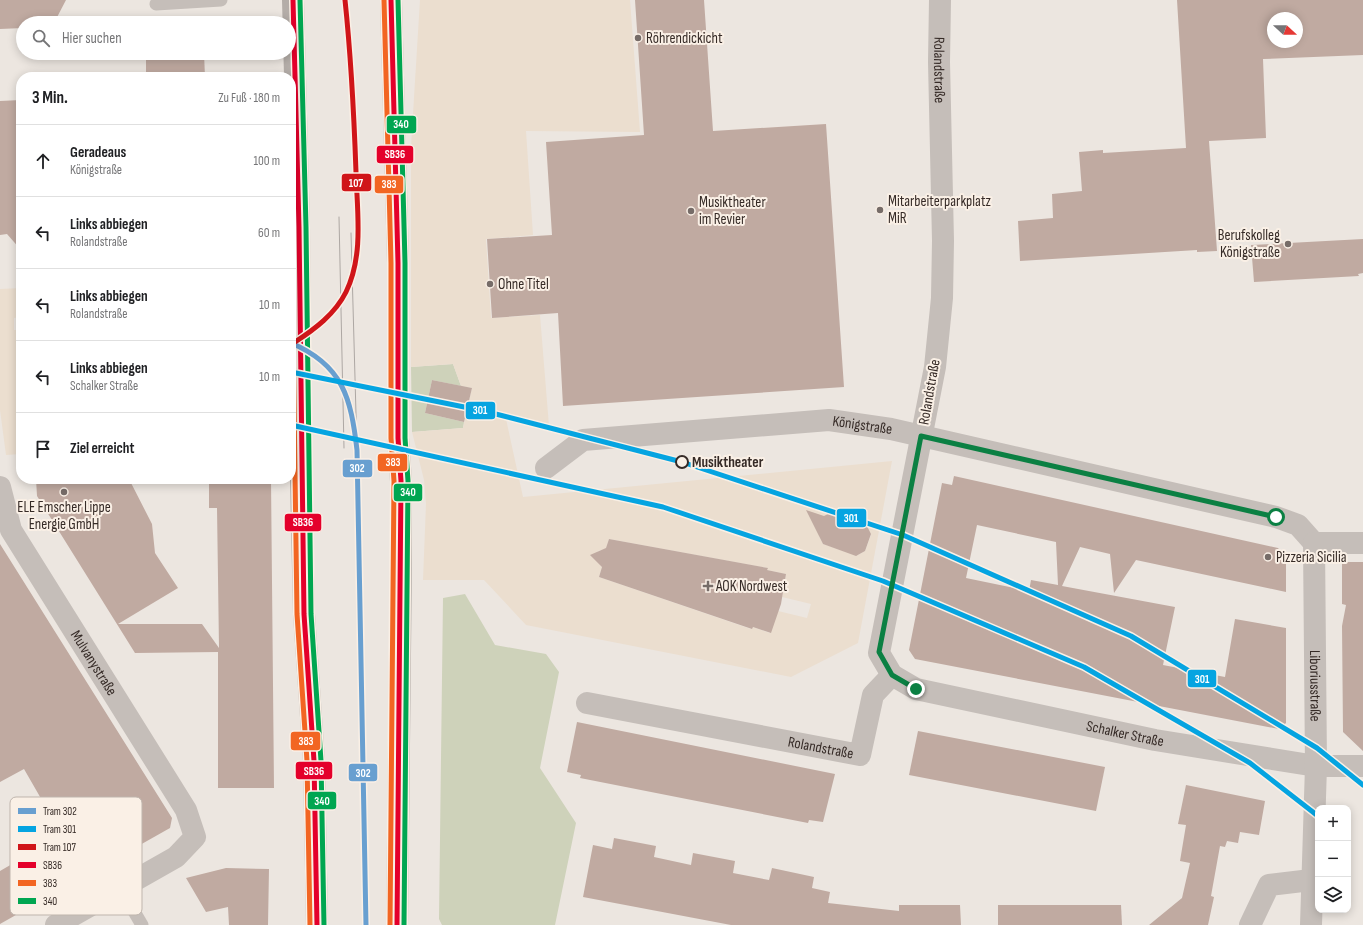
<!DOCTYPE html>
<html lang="de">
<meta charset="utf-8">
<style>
body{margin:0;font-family:"Sofia Sans Condensed",sans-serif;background:#f2f2f2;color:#202124}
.controls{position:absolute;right:12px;bottom:12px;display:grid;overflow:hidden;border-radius:8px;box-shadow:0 2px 10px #0003}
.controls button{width:36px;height:36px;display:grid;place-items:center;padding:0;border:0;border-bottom:1px solid #e0e0e0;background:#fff;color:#202124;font:20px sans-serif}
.compass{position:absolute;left:1267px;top:12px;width:36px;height:36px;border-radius:50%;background:#fff;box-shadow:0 2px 10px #0003;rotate:111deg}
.stop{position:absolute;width:12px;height:12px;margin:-9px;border:3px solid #0b8043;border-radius:50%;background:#fff}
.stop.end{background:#0b8043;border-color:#fff;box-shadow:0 1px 4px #0008}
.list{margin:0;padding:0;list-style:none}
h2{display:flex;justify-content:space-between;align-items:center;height:52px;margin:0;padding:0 16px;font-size:17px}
h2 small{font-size:13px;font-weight:400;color:#757577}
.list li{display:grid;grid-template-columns:26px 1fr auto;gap:12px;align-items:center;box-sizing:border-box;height:72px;padding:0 16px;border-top:1px solid #e0e0e0}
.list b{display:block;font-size:15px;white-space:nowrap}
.list p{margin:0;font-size:13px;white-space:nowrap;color:#757577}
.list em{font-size:13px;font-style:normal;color:#757577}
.icon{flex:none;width:22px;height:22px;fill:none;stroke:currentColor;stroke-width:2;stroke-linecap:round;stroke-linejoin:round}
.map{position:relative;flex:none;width:1363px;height:925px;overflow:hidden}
.search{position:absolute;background:#fff;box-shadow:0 2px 10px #0003;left:16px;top:16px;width:280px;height:44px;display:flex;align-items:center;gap:10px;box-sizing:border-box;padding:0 14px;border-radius:22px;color:#757577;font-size:15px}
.panel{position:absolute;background:#fff;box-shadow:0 2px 10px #0003;left:16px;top:72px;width:280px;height:412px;border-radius:16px}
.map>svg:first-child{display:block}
.green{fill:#ced2ba}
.plaza{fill:#ebdecf;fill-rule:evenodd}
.building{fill:#c0aaa1;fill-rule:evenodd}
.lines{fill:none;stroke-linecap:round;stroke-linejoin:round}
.lane{stroke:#c5beb9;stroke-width:13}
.street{stroke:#c5beb9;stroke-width:22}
.primary{stroke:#b4ada8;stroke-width:22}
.tram{stroke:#ada7a3;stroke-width:1}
.bus-1-casing{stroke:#faf0e6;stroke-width:8}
.bus-2-casing{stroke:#faf0e6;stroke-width:8}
.bus-3-casing{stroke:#faf0e6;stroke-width:8}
.bus-1{stroke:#e4002b;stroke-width:5}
.bus-2{stroke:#f26522;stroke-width:5}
.bus-3{stroke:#00a651;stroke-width:5}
.tram-1-casing{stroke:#faf0e6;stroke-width:8}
.tram-2-casing{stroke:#faf0e6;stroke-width:8}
.tram-3-casing{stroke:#faf0e6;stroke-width:8}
.tram-1{stroke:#689fd0;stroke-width:5}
.tram-2{stroke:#05a4e1;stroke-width:5}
.tram-3{stroke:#d01519;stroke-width:5}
.route{stroke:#0b8043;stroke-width:5}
.poi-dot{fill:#766c68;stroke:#faf0e6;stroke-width:1.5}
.stop-dot{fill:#faf0e6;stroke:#362b27;stroke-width:2}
.labels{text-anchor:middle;stroke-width:4;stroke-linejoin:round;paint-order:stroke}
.poi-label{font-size:15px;fill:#362b27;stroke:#faf0e6;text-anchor:start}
.street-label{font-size:15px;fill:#362b27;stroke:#faf0e6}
.stop-label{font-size:15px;font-weight:bold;fill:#362b27;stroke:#faf0e6;text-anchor:start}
.key{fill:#faf0e6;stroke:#bfb5ad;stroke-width:1}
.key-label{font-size:11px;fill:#362b27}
.line-badge{stroke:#faf0e6;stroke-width:1.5}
.badge-label{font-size:11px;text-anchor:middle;font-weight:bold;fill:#fff}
</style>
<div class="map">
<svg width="1363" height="925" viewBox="0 0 1363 925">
<rect width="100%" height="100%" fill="#ece6e0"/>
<g class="green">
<path d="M 453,364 L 461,386 L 432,380 L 425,413 L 464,422 L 463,428 L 412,432 L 411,367 Z"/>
<path d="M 465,594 L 495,645 L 546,654 L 559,672 L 540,768 L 576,823 L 555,925 L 442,925 L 439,919 L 443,598 Z"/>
</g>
<g class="plaza">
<path d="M 420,0 L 630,0 L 640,132 L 526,131 L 533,235 L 486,239 L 491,318 L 540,315 L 549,426 L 506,419 L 523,497 L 892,461 L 858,643 L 791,677 L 526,625 L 484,580 L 423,580 L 426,504 L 424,480 L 412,432 L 463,428 L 472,388 L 461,386 L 453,364 L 411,367 L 411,146 ZM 838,509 L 850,513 L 853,511 L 851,514 L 858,521 L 866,524 L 868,528 L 871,535 L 865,551 L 858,555 L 823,544 L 819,536 L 821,529 ZM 609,539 L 767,568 L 767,570 L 786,574 L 782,597 L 811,604 L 807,618 L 778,611 L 770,633 L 753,627 L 751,629 L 599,577 L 602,567 L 595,558 L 598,551 L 606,549 Z"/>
<path d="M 21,288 L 21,317 L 14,318 L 14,330 L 21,330 L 21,454 L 6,455 L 0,410 L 0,289 Z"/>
</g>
<g class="building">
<path d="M 0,0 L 66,0 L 54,23 L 23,23 L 23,28 L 0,29 Z"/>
<path d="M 635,0 L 704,0 L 713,131 L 826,124 L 844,387 L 563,406 L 558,313 L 492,318 L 487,239 L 552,235 L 546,142 L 644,135 Z"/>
<path d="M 1177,0 L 1363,0 L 1363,55 L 1263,59 L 1266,138 L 1209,141 L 1217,251 L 1197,252 L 1197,250 L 1020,261 L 1018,221 L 1053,218 L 1052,194 L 1082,191 L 1079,152 L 1103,150 L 1103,153 L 1186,148 ZM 1273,18 L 1297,18 L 1297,42 L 1273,42 Z"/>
<path d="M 203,20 L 203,23 L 173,23 L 173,22 Z"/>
<path d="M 146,53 L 204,53 L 205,77 L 146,77 Z"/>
<path d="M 21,100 L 21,250 L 7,234 L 0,235 L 0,101 Z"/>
<path d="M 1363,239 L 1363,273 L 1358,274 L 1359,276 L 1254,282 L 1251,245 Z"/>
<path d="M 432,380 L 472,388 L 464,422 L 425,413 Z"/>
<path d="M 954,476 L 1278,548 L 1286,558 L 1286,592 L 1136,560 L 1114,593 L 1110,554 L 1080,547 L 1062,586 L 1175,607 L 1163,665 L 1225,677 L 1235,619 L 1286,628 L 1286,723 L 1279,729 L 915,659 L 909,650 L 942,483 L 952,485 ZM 977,525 L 1056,542 L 1058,585 L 1031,580 L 1029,591 L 966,578 Z"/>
<path d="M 36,479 L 129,479 L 152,524 L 155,553 L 178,588 L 118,624 L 202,624 L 219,648 L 217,508 L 209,508 L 209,479 L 271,479 L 274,788 L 218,788 L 218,652 L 135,653 L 37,496 Z"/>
<path d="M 838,509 L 855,515 L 859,521 L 866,524 L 871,534 L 865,551 L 856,556 L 823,544 L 806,510 L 824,516 Z"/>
<path d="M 609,539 L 768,568 L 767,570 L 786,574 L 781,604 L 771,633 L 753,627 L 752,629 L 599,577 L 602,567 L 590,555 L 606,548 Z"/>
<path d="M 0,544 L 172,818 L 170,828 L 0,924 L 0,871 L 62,835 L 24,769 L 0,782 Z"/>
<path d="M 1342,562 L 1363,562 L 1363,751 L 1343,732 L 1342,626 L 1346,605 L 1342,604 Z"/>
<path d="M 577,722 L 835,774 L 823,822 L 809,820 L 808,823 L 580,778 L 581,775 L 567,772 Z"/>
<path d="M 918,731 L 1105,767 L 1096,811 L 909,775 Z"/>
<path d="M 1186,785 L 1265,801 L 1259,835 L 1240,832 L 1238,843 L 1227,841 L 1225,847 L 1220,846 L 1211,896 L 1214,897 L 1208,925 L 1149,925 L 1182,898 L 1190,863 L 1180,861 L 1186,825 L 1178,824 Z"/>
<path d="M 614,838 L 656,846 L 654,857 L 691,865 L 693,853 L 735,861 L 733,873 L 769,880 L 772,868 L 814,877 L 812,888 L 830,892 L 828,903 L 899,911 L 899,905 L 960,905 L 961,925 L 731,925 L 583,897 L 593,845 L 612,849 Z"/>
<path d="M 226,868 L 269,869 L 268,925 L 229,925 L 228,907 L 206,912 L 186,878 Z"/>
<path d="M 998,905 L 1121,905 L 1122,925 L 998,925 Z"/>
</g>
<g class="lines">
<g class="lane">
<path d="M 156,4 L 221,0"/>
<path d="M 121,889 L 142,925"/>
</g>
<g class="street">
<path id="s1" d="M 940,0 L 939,62 L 943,241 L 942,298 L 935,367 L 879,653 L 892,675 L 916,689 L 1155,740 L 1316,766 L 1363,766"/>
<path id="s2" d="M 546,468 L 583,440 L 829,420 L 891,429 L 1276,517 L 1298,525 L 1314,543 L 1316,766 L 1311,925"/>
<path id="s3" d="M 0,487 L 11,530 L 186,810 L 195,837 L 176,857 L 56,925"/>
<path d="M 1314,543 L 1363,543"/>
<path id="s4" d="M 587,703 L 860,755 L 873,695 L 892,675"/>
<path d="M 1250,925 L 1269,885 L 1311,880"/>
</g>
<g class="primary">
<path d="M 293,0 L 299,227 L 301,480 L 304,614 L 314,761 L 317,925"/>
<path d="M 391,0 L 398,263 L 398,438 L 401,481 L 401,564 L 397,925"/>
</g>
<g class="tram">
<path d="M 339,217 L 344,448"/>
<path d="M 351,233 L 357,450"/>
</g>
<g class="bus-1-casing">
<g id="bus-1">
<path d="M 293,0 L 299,227 L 304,614 L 314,761 L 317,925"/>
<path d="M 391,0 L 398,263 L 398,438 L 401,481 L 397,925"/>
</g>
</g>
<g class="bus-2-casing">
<g id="bus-2">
<path d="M 384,0 L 391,263 L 391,438 L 394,481 L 390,925"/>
<path d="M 291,189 L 297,614 L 307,761 L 310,925"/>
</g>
</g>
<g class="bus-3-casing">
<g id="bus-3">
<path d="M 300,0 L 306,227 L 311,614 L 321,761 L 324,925"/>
<path d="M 398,0 L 405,263 L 405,438 L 408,481 L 404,925"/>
</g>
</g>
<use href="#bus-1" class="bus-1"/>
<use href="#bus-2" class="bus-2"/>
<use href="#bus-3" class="bus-3"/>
<g class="tram-1-casing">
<path id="tram-1" d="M 291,343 C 343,365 351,398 357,450 L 366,925"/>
</g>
<g class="tram-2-casing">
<g id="tram-2">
<path d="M 291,372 L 484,411 L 682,462 L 903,535 L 1131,636 L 1317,748 L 1363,785"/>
<path d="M 291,425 L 663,507 L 883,581 L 1084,667 L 1250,763 L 1318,816"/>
</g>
</g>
<g class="tram-3-casing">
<path id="tram-3" d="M 295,342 C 315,329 335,314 346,292 C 364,255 357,211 356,172 C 354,115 351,57 345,0"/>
</g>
<use href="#tram-1" class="tram-1"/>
<use href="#tram-2" class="tram-2"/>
<use href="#tram-3" class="tram-3"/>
</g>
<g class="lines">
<path class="route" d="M 916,689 L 892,675 L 879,652 L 921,436 L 1276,517"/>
</g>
<g class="poi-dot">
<circle cx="638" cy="38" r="4"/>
<circle cx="880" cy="210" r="4"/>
<circle cx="691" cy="211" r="4"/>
<circle cx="1288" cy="244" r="4"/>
<circle cx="490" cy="284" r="4"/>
<circle cx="64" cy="492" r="4"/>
<circle cx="1268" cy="557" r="4"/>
<path d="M706 580h4v4h4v4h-4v4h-4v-4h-4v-4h4z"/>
</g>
<circle class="stop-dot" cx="682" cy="462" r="6"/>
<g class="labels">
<g class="poi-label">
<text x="646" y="43">Röhrendickicht</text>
<text x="888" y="206">Mitarbeiterparkplatz<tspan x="888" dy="17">MiR</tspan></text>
<text x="699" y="207">Musiktheater<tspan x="699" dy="17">im Revier</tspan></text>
<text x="1280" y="240" text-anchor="end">Berufskolleg<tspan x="1280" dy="17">Königstraße</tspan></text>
<text x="498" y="289">Ohne Titel</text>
<text x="64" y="512" text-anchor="middle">ELE Emscher Lippe<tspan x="64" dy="17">Energie GmbH</tspan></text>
<text x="1276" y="562">Pizzeria Sicilia</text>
<text x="716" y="591">AOK Nordwest</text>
</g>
<g class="street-label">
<text dy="5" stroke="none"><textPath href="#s1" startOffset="70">Rolandstraße</textPath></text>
<text transform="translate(929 392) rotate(-80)" y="5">Rolandstraße</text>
<text dy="5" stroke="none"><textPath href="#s2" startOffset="327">Königstraße</textPath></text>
<text dy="5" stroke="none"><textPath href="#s3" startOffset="201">Mulvanystraße</textPath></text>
<text dy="5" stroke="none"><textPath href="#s2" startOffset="941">Liboriusstraße</textPath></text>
<text dy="5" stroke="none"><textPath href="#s1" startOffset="926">Schalker Straße</textPath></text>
<text dy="5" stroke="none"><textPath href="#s4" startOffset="238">Rolandstraße</textPath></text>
</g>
<g class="stop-label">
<text x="692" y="467">Musiktheater</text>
</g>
</g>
<rect x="10" y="797" width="132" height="118" rx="6" class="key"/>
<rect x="18" y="808" width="18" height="6" fill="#689fd0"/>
<rect x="18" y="826" width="18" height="6" fill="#05a4e1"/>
<rect x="18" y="844" width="18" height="6" fill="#d01519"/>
<rect x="18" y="862" width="18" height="6" fill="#e4002b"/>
<rect x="18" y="880" width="18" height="6" fill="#f26522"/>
<rect x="18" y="898" width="18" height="6" fill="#00a651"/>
<g class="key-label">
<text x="43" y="815">Tram 302</text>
<text x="43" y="833">Tram 301</text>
<text x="43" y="851">Tram 107</text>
<text x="43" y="869">SB36</text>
<text x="43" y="887">383</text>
<text x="43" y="905">340</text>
</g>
<g class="line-badge">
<rect x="386" y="115" width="31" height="19" rx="4" fill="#00a651"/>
<rect x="376" y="145" width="38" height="19" rx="4" fill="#e4002b"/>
<rect x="341" y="173" width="31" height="19" rx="4" fill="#d01519"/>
<rect x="374" y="175" width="30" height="19" rx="4" fill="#f26522"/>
<rect x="465" y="401" width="31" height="19" rx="4" fill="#05a4e1"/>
<rect x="377" y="453" width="31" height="19" rx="4" fill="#f26522"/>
<rect x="342" y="459" width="31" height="19" rx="4" fill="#689fd0"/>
<rect x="393" y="483" width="30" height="19" rx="4" fill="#00a651"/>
<rect x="836" y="508" width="31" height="20" rx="4" fill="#05a4e1"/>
<rect x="284" y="513" width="38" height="19" rx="4" fill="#e4002b"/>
<rect x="1187" y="669" width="30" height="19" rx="4" fill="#05a4e1"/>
<rect x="290" y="731" width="31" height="20" rx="4" fill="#f26522"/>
<rect x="295" y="761" width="38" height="19" rx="4" fill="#e4002b"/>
<rect x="348" y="763" width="30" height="19" rx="4" fill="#689fd0"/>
<rect x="307" y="791" width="30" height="19" rx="4" fill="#00a651"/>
</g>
<g class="badge-label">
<text x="401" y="128">340</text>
<text x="395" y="158">SB36</text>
<text x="356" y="187">107</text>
<text x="389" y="188">383</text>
<text x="480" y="414">301</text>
<text x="393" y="466">383</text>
<text x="357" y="472">302</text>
<text x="408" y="496">340</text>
<text x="851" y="522">301</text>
<text x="303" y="526">SB36</text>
<text x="1202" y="683">301</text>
<text x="306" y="745">383</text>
<text x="314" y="775">SB36</text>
<text x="363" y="777">302</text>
<text x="322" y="805">340</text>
</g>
</svg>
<div class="controls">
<button>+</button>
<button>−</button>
<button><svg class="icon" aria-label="layers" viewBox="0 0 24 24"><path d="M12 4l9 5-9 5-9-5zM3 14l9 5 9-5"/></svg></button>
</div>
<svg class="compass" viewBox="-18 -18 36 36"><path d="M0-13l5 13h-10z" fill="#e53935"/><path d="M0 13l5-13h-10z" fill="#757577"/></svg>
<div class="stop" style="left:1276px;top:517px"></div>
<div class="stop end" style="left:916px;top:689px"></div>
<div class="search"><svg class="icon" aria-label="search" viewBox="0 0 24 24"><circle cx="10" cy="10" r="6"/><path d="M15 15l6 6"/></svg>Hier suchen</div>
<section class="panel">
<h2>3 Min.<small>Zu Fuß · 180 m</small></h2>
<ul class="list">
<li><svg class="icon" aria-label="ahead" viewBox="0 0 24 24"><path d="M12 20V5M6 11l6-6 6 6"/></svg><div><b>Geradeaus</b><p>Königstraße</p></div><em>100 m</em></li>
<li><svg class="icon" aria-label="left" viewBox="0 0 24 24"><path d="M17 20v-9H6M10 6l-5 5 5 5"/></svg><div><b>Links abbiegen</b><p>Rolandstraße</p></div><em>60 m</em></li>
<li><svg class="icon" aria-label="left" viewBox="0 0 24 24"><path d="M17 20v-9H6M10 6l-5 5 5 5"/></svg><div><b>Links abbiegen</b><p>Rolandstraße</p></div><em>10 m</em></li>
<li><svg class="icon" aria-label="left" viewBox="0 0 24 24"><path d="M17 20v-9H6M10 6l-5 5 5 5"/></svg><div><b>Links abbiegen</b><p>Schalker Straße</p></div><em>10 m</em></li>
<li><svg class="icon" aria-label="arrive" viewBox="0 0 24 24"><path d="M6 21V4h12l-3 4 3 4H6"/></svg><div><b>Ziel erreicht</b></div></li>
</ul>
</section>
</div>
